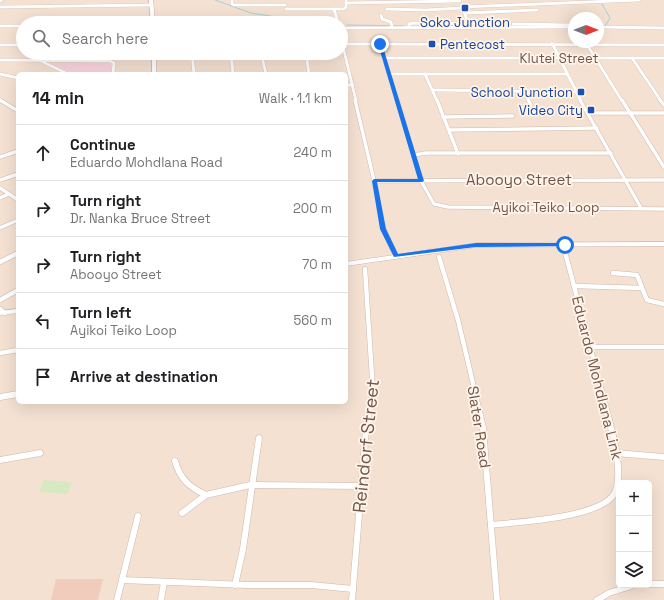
<!DOCTYPE html>
<meta charset="utf-8">
<style>
body{margin:0;font-family:"Space Grotesk",sans-serif;background:#f6f6f6;color:#202124}
.controls{position:absolute;right:12px;bottom:12px;display:grid;overflow:hidden;border-radius:6px;box-shadow:0 4px 16px #0002}
.controls button{width:36px;height:36px;display:grid;place-items:center;padding:0;border:0;border-bottom:1px solid #e0e0e0;background:#fff;color:#202124;font:20px sans-serif}
.compass{position:absolute;left:568px;top:12px;width:36px;height:36px;border-radius:50%;background:#fff;box-shadow:0 4px 16px #0002;rotate:90deg}
.stop{position:absolute;width:12px;height:12px;margin:-9px;border:3px solid #1a73e8;border-radius:50%;background:#fff}
.stop.end{background:#1a73e8;border-color:#fff;box-shadow:0 1px 4px #0008}
.list{margin:0;padding:0;list-style:none}
h2{display:flex;justify-content:space-between;align-items:center;height:52px;margin:0;padding:0 16px;font-size:17px}
h2 small{font-size:13px;font-weight:400;color:#757577}
.list li{display:grid;grid-template-columns:26px 1fr auto;gap:12px;align-items:center;box-sizing:border-box;height:56px;padding:0 16px;border-top:1px solid #e0e0e0}
.list b{display:block;font-size:15px;white-space:nowrap}
.list p{margin:0;font-size:13px;white-space:nowrap;color:#757577}
.list em{font-size:13px;font-style:normal;color:#757577}
.icon{flex:none;width:22px;height:22px;fill:none;stroke:currentColor;stroke-width:2;stroke-linecap:round;stroke-linejoin:round}
.map{position:relative;flex:none;width:664px;height:600px;overflow:hidden}
.search{position:absolute;background:#fff;box-shadow:0 4px 16px #0002;left:16px;top:16px;width:332px;height:44px;display:flex;align-items:center;gap:10px;box-sizing:border-box;padding:0 14px;border-radius:22px;color:#757577;font-size:15px}
.panel{position:absolute;background:#fff;box-shadow:0 4px 16px #0002;left:16px;top:72px;width:332px;height:332px;border-radius:6px}
.map>svg:first-child{display:block}
.residential{fill:#f4e1d2;fill-rule:evenodd}
.medical{fill:#fad6de}
.green{fill:#d6e9c2}
.lines{fill:none;stroke-linecap:round;stroke-linejoin:round}
.stream{stroke:#9ed4d7;stroke-width:1}
.building{fill:#f1cbbb}
.street-far3-casing{stroke:#cfb8ad;stroke-width:3.5}
.street-far2-casing{stroke:#cfb8ad;stroke-width:4.5}
.street-far1-casing{stroke:#cfb8ad;stroke-width:5.5}
.street-casing{stroke:#cfb8ad;stroke-width:7}
.secondary-casing{stroke:#d2b8aa;stroke-width:1}
.street-far3{stroke:#fff;stroke-width:3}
.street-far2{stroke:#fff;stroke-width:3.5}
.street-far1{stroke:#fff;stroke-width:4.5}
.street{stroke:#fff;stroke-width:6}
.secondary{fill:#fff;fill-rule:evenodd}
.route{fill:#1a73e8}
.transit-dot{fill:#1a4fb4;stroke:#fff4e9;stroke-width:1.5}
.labels{text-anchor:middle;stroke-width:3.5;stroke-linejoin:round;paint-order:stroke}
.far-transit-label{font-size:13px;fill:#164399;stroke:#fff4e9;text-anchor:end}
.far-street-label{font-size:13px;fill:#745449;stroke:#fff4e9}
.street-label{font-size:15px;fill:#745449;stroke:#fff4e9}
.near-street-label{font-size:18px;fill:#745449;stroke:#fff4e9}
</style>
<div class="map">
<svg width="664" height="600" viewBox="0 0 664 600">
<rect width="100%" height="100%" fill="#fcf0e3"/>
<path class="residential" d="M 0,0 L 664,0 L 664,600 L 0,600 ZM 574,18 L 598,18 L 598,42 L 574,42 ZM 23,23 L 341,23 L 341,53 L 23,53 ZM 18,74 L 346,74 L 346,402 L 18,402 ZM 619,483 L 649,483 L 649,585 L 619,585 Z"/>
<path class="medical" d="M 106,62 L 111,63 L 111,74 L 75,74 L 51,63 Z"/>
<path class="green" d="M 44,480 L 72,482 L 67,494 L 39,492 Z"/>
<g class="lines">
<g class="stream">
<path d="M 215,0 L 251,13 L 314,23"/>
<path d="M 602,4 L 610,18 L 605,26"/>
<path d="M 347,25 L 404,26"/>
<path d="M 418,26 L 477,26"/>
</g>
</g>
<path class="building" d="M 56,579 L 103,579 L 98,600 L 51,600 Z"/>
<g class="lines">
<g class="street-far3-casing">
<g id="street-far3">
<path d="M 232,0 L 232,4 L 234,5 L 285,5"/>
<path d="M 346,3 L 460,1"/>
<path d="M 0,7 L 152,5"/>
<path d="M 462,7 L 639,0"/>
<path d="M 286,9 L 344,9 L 346,7 L 346,0"/>
<path d="M 334,9 L 338,23"/>
<path d="M 387,9 L 425,10 L 462,8"/>
<path d="M 464,11 L 468,24"/>
<path d="M 465,13 L 537,10"/>
<path d="M 381,15 L 382,19 L 391,22 L 392,27"/>
<path d="M 513,24 L 574,25"/>
<path d="M 0,26 L 23,26"/>
<path d="M 409,27 L 409,24 L 413,23 L 497,24"/>
<path d="M 598,27 L 664,28"/>
<path d="M 341,28 L 574,27"/>
<path d="M 341,38 L 356,101"/>
<path d="M 552,43 L 581,101"/>
<path d="M 586,43 L 622,101"/>
<path d="M 343,44 L 664,45"/>
<path d="M 380,44 L 397,101"/>
<path d="M 0,45 L 23,45"/>
<path d="M 192,53 L 194,74"/>
<path d="M 231,53 L 233,74"/>
<path d="M 261,53 L 266,74"/>
<path d="M 306,53 L 309,74"/>
<path d="M 383,58 L 664,58"/>
<path d="M 632,58 L 661,101"/>
<path d="M 0,60 L 110,61 L 114,63 L 113,74"/>
<path d="M 41,61 L 68,74"/>
<path d="M 0,74 L 18,78"/>
<path d="M 388,74 L 567,74"/>
<path d="M 425,74 L 437,101"/>
<path d="M 346,85 L 353,85"/>
<path d="M 433,90 L 576,92"/>
<path d="M 523,91 L 529,101"/>
<path d="M 0,100 L 1,101"/>
</g>
</g>
<g class="street-far2-casing">
<g id="street-far2">
<path d="M 0,100 L 18,111"/>
<path d="M 355,100 L 377,193 L 383,229"/>
<path d="M 397,100 L 421,181 L 434,204 L 448,207 L 663,209"/>
<path d="M 437,100 L 458,154"/>
<path d="M 528,100 L 531,105"/>
<path d="M 580,100 L 641,208"/>
<path d="M 622,100 L 664,167"/>
<path d="M 660,100 L 664,105"/>
<path d="M 588,113 L 664,113"/>
<path d="M 443,117 L 513,116"/>
<path d="M 449,130 L 597,128"/>
<path d="M 414,155 L 426,153 L 611,153"/>
<path d="M 0,157 L 18,151"/>
<path d="M 0,180 L 18,174"/>
<path d="M 374,181 L 664,180"/>
<path d="M 0,188 L 18,200"/>
<path d="M 0,198 L 9,194"/>
<path d="M 0,228 L 18,220"/>
</g>
</g>
<g class="street-far1-casing">
<g id="street-far1">
<path d="M 383,228 L 396,256"/>
<path d="M 565,252 L 602,392"/>
<path d="M 439,257 L 458,320 L 475,392"/>
<path d="M 0,262 L 18,253"/>
<path d="M 365,269 L 373,392"/>
<path d="M 613,273 L 637,275 L 647,300 L 664,304"/>
<path d="M 575,286 L 642,288"/>
<path d="M 0,300 L 18,290"/>
<path d="M 0,309 L 5,313"/>
<path d="M 589,347 L 664,347"/>
<path d="M 0,353 L 18,350"/>
</g>
</g>
<g class="street-casing">
<g id="street">
<path d="M 474,391 L 483,428 L 497,600"/>
<path d="M 0,397 L 18,394"/>
<path d="M 615,453 L 664,457"/>
<path d="M 0,460 L 40,453"/>
<path d="M 175,461 C 180,479 189,487 206,495"/>
<path d="M 182,513 L 206,495 L 250,485 L 361,486"/>
<path d="M 491,525 C 516,522 608,518 616,490 C 624,465 608,417 601,391"/>
<path d="M 122,580 L 247,585 L 311,585 L 353,589"/>
<path d="M 649,584 L 664,584"/>
<path d="M 235,585 L 243,549 L 259,438"/>
<path d="M 117,600 L 138,516"/>
<path d="M 161,600 L 164,582"/>
<path d="M 352,600 L 366,429 L 373,391"/>
<path d="M 597,600 L 609,593 L 634,585"/>
</g>
</g>
<g class="secondary-casing">
<g id="secondary">
<path d="M 0,0 L 4,0 L 0,3 Z"/>
<path d="M 149,0 L 153,0 L 155,23 L 151,23 Z"/>
<rect x="152" y="53" width="4" height="21"/>
<path d="M 664,242 L 664,246 L 477,247 L 346,266 L 346,262 L 477,243 Z"/>
<path d="M 18,309 L 18,313 L 0,315 L 0,311 Z"/>
</g>
</g>
<use href="#street-far3" class="street-far3"/>
<use href="#street-far2" class="street-far2"/>
<use href="#street-far1" class="street-far1"/>
<use href="#street" class="street"/>
<use href="#secondary" class="secondary"/>
</g>
<path class="route" d="M 380,42 L 382,44 L 424,181 L 422,182 L 377,182 L 386,229 L 398,254 L 476,243 L 565,243 L 567,244 L 567,246 L 476,247 L 394,257 L 380,229 L 372,181 L 374,179 L 418,179 L 378,44 Z"/>
<g class="transit-dot">
<rect x="461" y="4" width="8" height="8" rx="2"/>
<rect x="428" y="40" width="8" height="8" rx="2"/>
<rect x="577" y="88" width="8" height="8" rx="2"/>
<rect x="587" y="106" width="8" height="8" rx="2"/>
</g>
<g class="labels">
<g class="far-transit-label">
<text x="465" y="27" text-anchor="middle">Soko Junction</text>
<text x="440" y="49" text-anchor="start">Pentecost</text>
<text x="573" y="97">School Junction</text>
<text x="583" y="115">Video City</text>
</g>
<g class="far-street-label">
<text x="559" y="63">Klutei Street</text>
<text x="546" y="212">Ayikoi Teiko Loop</text>
</g>
<g class="street-label">
<text x="519" y="185">Abooyo Street</text>
<text transform="translate(597 378) rotate(76)" y="5">Eduardo Mohdlana Link</text>
<text transform="translate(479 427) rotate(81)" y="5">Slater Road</text>
</g>
<g class="near-street-label">
<text transform="translate(366 446) rotate(-84)" y="6">Reindorf Street</text>
</g>
</g>
</svg>
<div class="controls">
<button>+</button>
<button>−</button>
<button><svg class="icon" aria-label="layers" viewBox="0 0 24 24"><path d="M12 4l9 5-9 5-9-5zM3 14l9 5 9-5"/></svg></button>
</div>
<svg class="compass" viewBox="-18 -18 36 36"><path d="M0-13l5 13h-10z" fill="#e53935"/><path d="M0 13l5-13h-10z" fill="#757577"/></svg>
<div class="stop" style="left:565px;top:245px"></div>
<div class="stop end" style="left:380px;top:44px"></div>
<div class="search"><svg class="icon" aria-label="search" viewBox="0 0 24 24"><circle cx="10" cy="10" r="6"/><path d="M15 15l6 6"/></svg>Search here</div>
<section class="panel">
<h2>14 min<small>Walk · 1.1 km</small></h2>
<ul class="list">
<li><svg class="icon" aria-label="ahead" viewBox="0 0 24 24"><path d="M12 20V5M6 11l6-6 6 6"/></svg><div><b>Continue</b><p>Eduardo Mohdlana Road</p></div><em>240 m</em></li>
<li><svg class="icon" aria-label="right" viewBox="0 0 24 24"><path d="M7 20v-9h11M14 6l5 5-5 5"/></svg><div><b>Turn right</b><p>Dr. Nanka Bruce Street</p></div><em>200 m</em></li>
<li><svg class="icon" aria-label="right" viewBox="0 0 24 24"><path d="M7 20v-9h11M14 6l5 5-5 5"/></svg><div><b>Turn right</b><p>Abooyo Street</p></div><em>70 m</em></li>
<li><svg class="icon" aria-label="left" viewBox="0 0 24 24"><path d="M17 20v-9H6M10 6l-5 5 5 5"/></svg><div><b>Turn left</b><p>Ayikoi Teiko Loop</p></div><em>560 m</em></li>
<li><svg class="icon" aria-label="arrive" viewBox="0 0 24 24"><path d="M6 21V4h12l-3 4 3 4H6"/></svg><div><b>Arrive at destination</b></div></li>
</ul>
</section>
</div>
